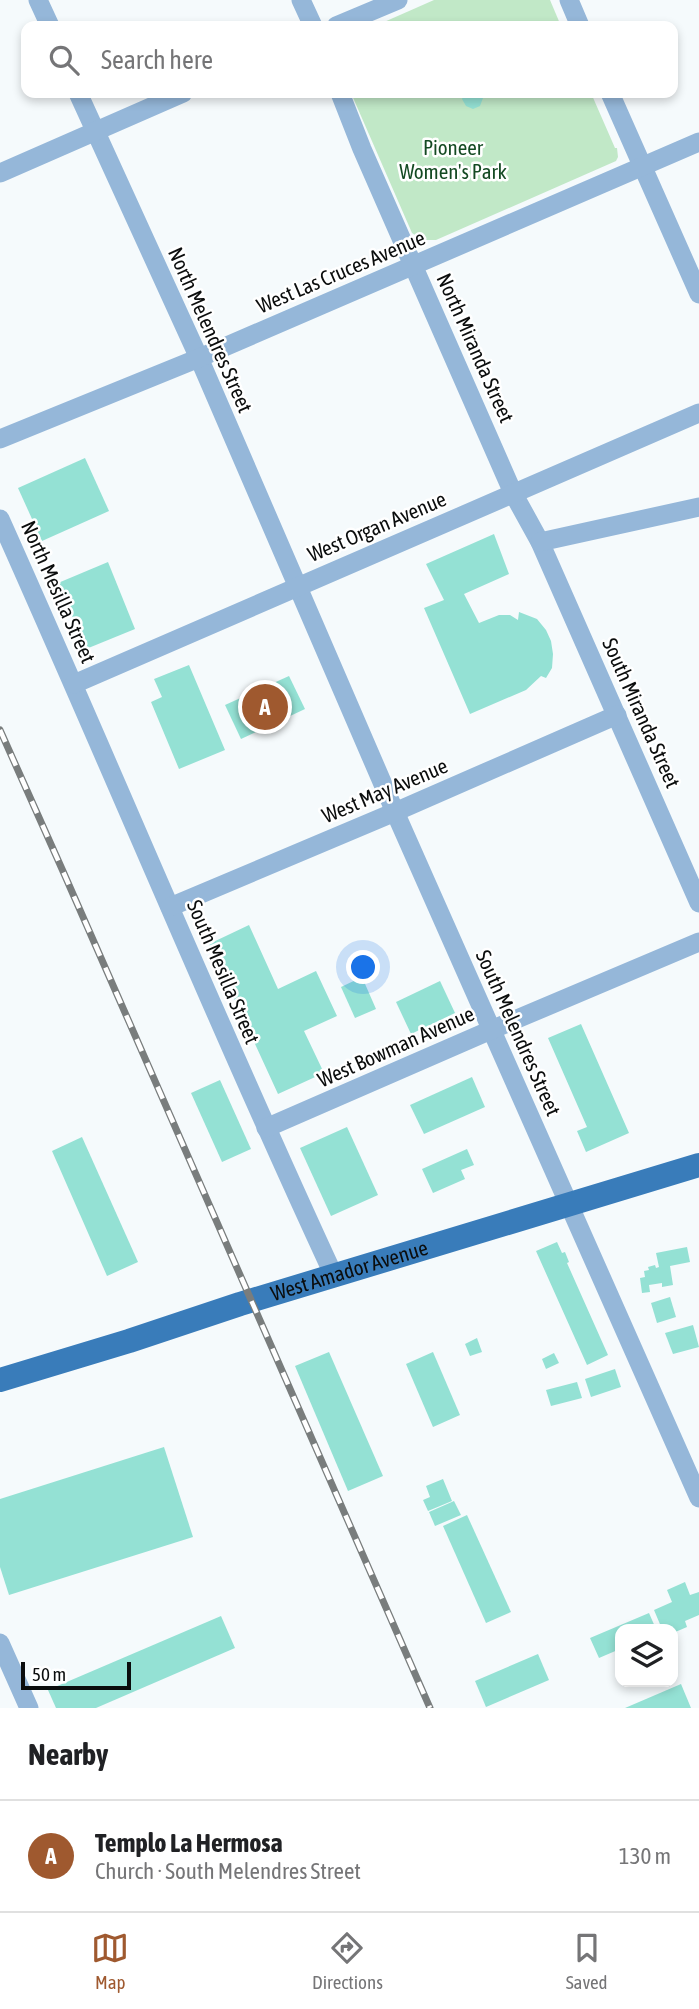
<!DOCTYPE html>
<meta charset="utf-8">
<style>
body{margin:0;font-family:"Asap Condensed",sans-serif;background:#f2f2f2;color:#202124}
.controls{position:absolute;right:21px;bottom:21px;display:grid;overflow:hidden;border-radius:14px;box-shadow:0 4px 10px #0003}
.controls button{width:63px;height:63px;display:grid;place-items:center;padding:0;border:0;border-bottom:2px solid #e0e0e0;background:#fff;color:#202124;font:35px sans-serif}
.scale{position:absolute;left:21px;bottom:18px;width:110px;box-sizing:border-box;padding-left:7px;border:4px solid #0b0d0d;border-top:0;font-size:19px;line-height:24px;white-space:nowrap;color:#0b0d0d;-webkit-text-stroke:5px #fff;paint-order:stroke}
.you{position:absolute;left:364px;top:968px;width:24px;height:24px;margin:-18px;border:5px solid #fff;border-radius:50%;background:#1a73e8;box-shadow:0 0 0 10px #1a73e833}
.badge{display:grid;place-items:center;width:46px;height:46px;border-radius:50%;background:#9f592f;color:#fff;font-size:23px;font-weight:700}
.pin{position:absolute;translate:-50% -50%;border:4px solid #fff;box-shadow:0 2px 7px #0006}
.list{margin:0;padding:0;list-style:none}
h2{display:flex;justify-content:space-between;align-items:center;height:91px;margin:0;padding:0 28px;font-size:30px}
h2 small{font-size:23px;font-weight:400;color:#757577}
.list li{display:grid;grid-template-columns:46px 1fr auto;gap:21px;align-items:center;box-sizing:border-box;height:112px;padding:0 28px;border-top:2px solid #e0e0e0}
.list b{display:block;font-size:26px;white-space:nowrap}
.list p{margin:0;font-size:23px;white-space:nowrap;color:#757577}
.list em{font-size:23px;font-style:normal;color:#757577}
.icon{flex:none;width:38px;height:38px;fill:none;stroke:currentColor;stroke-width:2;stroke-linecap:round;stroke-linejoin:round}
.map{position:relative;flex:none;width:699px;height:1708px;overflow:hidden}
.search{position:absolute;background:#fff;box-shadow:0 4px 10px #0003;left:21px;right:21px;top:21px;height:77px;display:flex;align-items:center;gap:18px;box-sizing:border-box;padding:0 24px;border-radius:14px;color:#757577;font-size:26px}
.sheet{height:203px;background:#fff}
nav{display:flex;justify-content:space-around;align-items:center;box-sizing:border-box;height:98px;border-top:2px solid #e0e0e0;background:#fff;font-size:19px;color:#757577}
nav a{display:grid;justify-items:center;gap:4px}
nav .on{color:#9f592f}
.map>svg:first-child{display:block}
.green{fill:#c1e8c7}
.building{fill:#94e1d4}
.lines{fill:none;stroke-linecap:round;stroke-linejoin:round}
.minor{stroke:#95b7d9;stroke-width:19}
.major{stroke:#397cba;stroke-width:24}
.rail-casing{stroke:#797d7d;stroke-width:7}
.rail{stroke:#fff;stroke-width:4.5;stroke-dasharray:13;stroke-linecap:butt}
.labels{text-anchor:middle;stroke-width:5;stroke-linejoin:round;paint-order:stroke}
.park-label{font-size:21px;fill:#144a23;stroke:#fff}
.street-label{font-size:21px;fill:#0b0d0d;stroke:#fff}
</style>
<div class="map">
<svg width="699" height="1708" viewBox="0 0 699 1708">
<rect width="100%" height="100%" fill="#f5fafc"/>
<g class="green">
<path d="M 434,0 L 550,0 L 561,26 L 375,26 Z"/>
<path d="M 351,93 L 591,93 L 615,148 L 617,148 L 618,157 L 616,161 L 436,240 L 422,240 L 412,233 Z"/>
</g>
<g class="building">
<path d="M 465,93 L 481,93 L 483,98 L 480,106 L 473,109 L 466,106 L 462,99 Z"/>
<path d="M 85,458 L 109,511 L 42,541 L 18,488 Z"/>
<path d="M 494,534 L 509,574 L 464,594 L 479,623 L 499,615 L 510,615 L 518,620 L 519,612 L 537,619 L 546,630 L 551,641 L 553,654 L 552,668 L 546,678 L 541,676 L 526,690 L 470,714 L 424,608 L 444,600 L 426,564 Z"/>
<path d="M 108,562 L 135,629 L 86,649 L 58,583 Z"/>
<path d="M 189,665 L 225,750 L 179,769 L 151,702 L 162,697 L 154,679 Z"/>
<path d="M 289,676 L 305,709 L 241,739 L 225,705 Z"/>
<path d="M 249,925 L 278,989 L 316,971 L 337,1016 L 304,1031 L 324,1073 L 278,1094 L 209,944 Z"/>
<path d="M 362,977 L 376,1009 L 355,1018 L 341,987 Z"/>
<path d="M 440,981 L 455,1013 L 411,1034 L 396,1002 Z"/>
<path d="M 581,1024 L 629,1133 L 586,1152 L 577,1131 L 587,1127 L 548,1038 Z"/>
<path d="M 472,1077 L 485,1107 L 424,1134 L 410,1105 Z"/>
<path d="M 220,1080 L 251,1149 L 222,1162 L 191,1093 Z"/>
<path d="M 347,1127 L 378,1195 L 331,1216 L 300,1148 Z"/>
<path d="M 82,1137 L 138,1262 L 107,1276 L 52,1151 Z"/>
<path d="M 467,1149 L 474,1165 L 461,1170 L 465,1179 L 433,1193 L 422,1169 Z"/>
<path d="M 557,1242 L 562,1253 L 565,1252 L 569,1262 L 567,1263 L 608,1355 L 587,1365 L 536,1251 Z"/>
<path d="M 687,1247 L 690,1262 L 670,1266 L 673,1285 L 662,1287 L 662,1283 L 649,1285 L 650,1292 L 642,1293 L 640,1278 L 645,1277 L 644,1271 L 649,1270 L 648,1267 L 655,1265 L 656,1268 L 659,1267 L 656,1253 Z"/>
<path d="M 670,1297 L 676,1317 L 657,1323 L 651,1303 Z"/>
<path d="M 693,1325 L 699,1347 L 673,1354 L 665,1333 Z"/>
<path d="M 477,1338 L 482,1352 L 470,1356 L 465,1344 Z"/>
<path d="M 329,1352 L 383,1476 L 348,1491 L 295,1366 Z"/>
<path d="M 433,1352 L 460,1415 L 433,1427 L 406,1364 Z"/>
<path d="M 554,1353 L 559,1363 L 546,1369 L 542,1359 Z"/>
<path d="M 615,1369 L 621,1387 L 591,1397 L 585,1379 Z"/>
<path d="M 577,1382 L 582,1398 L 551,1406 L 546,1390 Z"/>
<path d="M 164,1447 L 193,1537 L 9,1595 L 0,1567 L 0,1499 Z"/>
<path d="M 443,1479 L 452,1501 L 428,1511 L 423,1500 L 430,1497 L 426,1486 Z"/>
<path d="M 454,1501 L 461,1515 L 435,1526 L 429,1512 Z"/>
<path d="M 467,1515 L 511,1612 L 486,1623 L 443,1526 Z"/>
<path d="M 685,1582 L 690,1595 L 699,1592 L 699,1615 L 685,1621 L 687,1627 L 673,1633 L 673,1629 L 662,1629 L 654,1610 L 672,1602 L 667,1590 Z"/>
<path d="M 649,1613 L 656,1629 L 620,1629 L 620,1649 L 599,1658 L 590,1638 Z"/>
<path d="M 221,1616 L 235,1648 L 96,1708 L 56,1708 L 48,1690 Z"/>
<path d="M 538,1654 L 549,1680 L 486,1707 L 475,1681 Z"/>
<path d="M 681,1684 L 691,1708 L 625,1708 Z"/>
</g>
<g class="lines">
<g class="minor">
<path d="M 38,0 L 50,26"/>
<path d="M 301,0 L 313,26"/>
<path d="M 569,0 L 580,26"/>
<path d="M 336,26 L 398,0"/>
<path d="M 78,93 L 199,358 L 395,812 L 699,1498"/>
<path d="M 340,93 L 362,149 L 513,493 L 540,542 L 699,903"/>
<path d="M 610,93 L 699,294"/>
<path d="M 0,173 L 183,93"/>
<path d="M 0,439 L 199,358 L 699,142"/>
<path d="M 0,519 C 113,771 218,1026 334,1276"/>
<path d="M 540,542 L 699,507"/>
<path d="M 74,684 L 699,413"/>
<path d="M 170,907 L 395,812 L 617,715"/>
<path d="M 266,1128 L 491,1030 L 699,942"/>
<path d="M 0,1643 L 29,1708"/>
</g>
<path class="major" id="s1" d="M 0,1380 L 129,1341 L 240,1304 L 699,1165"/>
<g class="rail-casing">
<path id="rail" d="M 0,730 L 62,869 L 430,1708"/>
</g>
<use href="#rail" class="rail"/>
</g>
<g class="labels">
<g class="park-label">
<text x="453" y="155">Pioneer<tspan x="453" dy="24">Women's Park</tspan></text>
</g>
<g class="street-label">
<text transform="translate(341 272) rotate(-23)" y="7">West Las Cruces Avenue</text>
<text transform="translate(210 330) rotate(66)" y="7">North Melendres Street</text>
<text transform="translate(475 348) rotate(66)" y="7">North Miranda Street</text>
<text transform="translate(377 527) rotate(-23)" y="7">West Organ Avenue</text>
<text transform="translate(58 592) rotate(66)" y="7">North Mesilla Street</text>
<text transform="translate(641 713) rotate(66)" y="7">South Miranda Street</text>
<text transform="translate(385 791) rotate(-23)" y="7">West May Avenue</text>
<text transform="translate(223 972) rotate(67)" y="7">South Mesilla Street</text>
<text transform="translate(518 1033) rotate(66)" y="7">South Melendres Street</text>
<text transform="translate(396 1047) rotate(-24)" y="7">West Bowman Avenue</text>
<text dy="7" stroke="none"><textPath href="#s1" startOffset="366">West Amador Avenue</textPath></text>
</g>
</g>
</svg>
<div class="controls">
<button><svg class="icon" aria-label="layers" viewBox="0 0 24 24"><path d="M12 4l9 5-9 5-9-5zM3 14l9 5 9-5"/></svg></button>
</div>
<div class="scale">50 m</div>
<div class="you"></div>
<div class="pin badge" style="left:265px;top:707px">A</div>
<div class="search"><svg class="icon" aria-label="search" viewBox="0 0 24 24"><circle cx="10" cy="10" r="6"/><path d="M15 15l6 6"/></svg>Search here</div>
</div>
<section class="sheet">
<h2>Nearby<small></small></h2>
<ul class="list">
<li><span class="badge">A</span><div><b>Templo La Hermosa</b><p>Church · South Melendres Street</p></div><em>130 m</em></li>
</ul>
</section>
<nav>
<a class="on"><svg class="icon" aria-label="map" viewBox="0 0 24 24"><path d="M3 6l6-2 6 2 6-2v14l-6 2-6-2-6 2zM9 4v14M15 6v14"/></svg>Map</a>
<a><svg class="icon" aria-label="directions" viewBox="0 0 24 24"><path d="M12 3l9 9-9 9-9-9zM9 14v-3h6M13 9l2 2-2 2"/></svg>Directions</a>
<a><svg class="icon" aria-label="saved" viewBox="0 0 24 24"><path d="M7 4h10v16l-5-4-5 4z"/></svg>Saved</a>
</nav>
